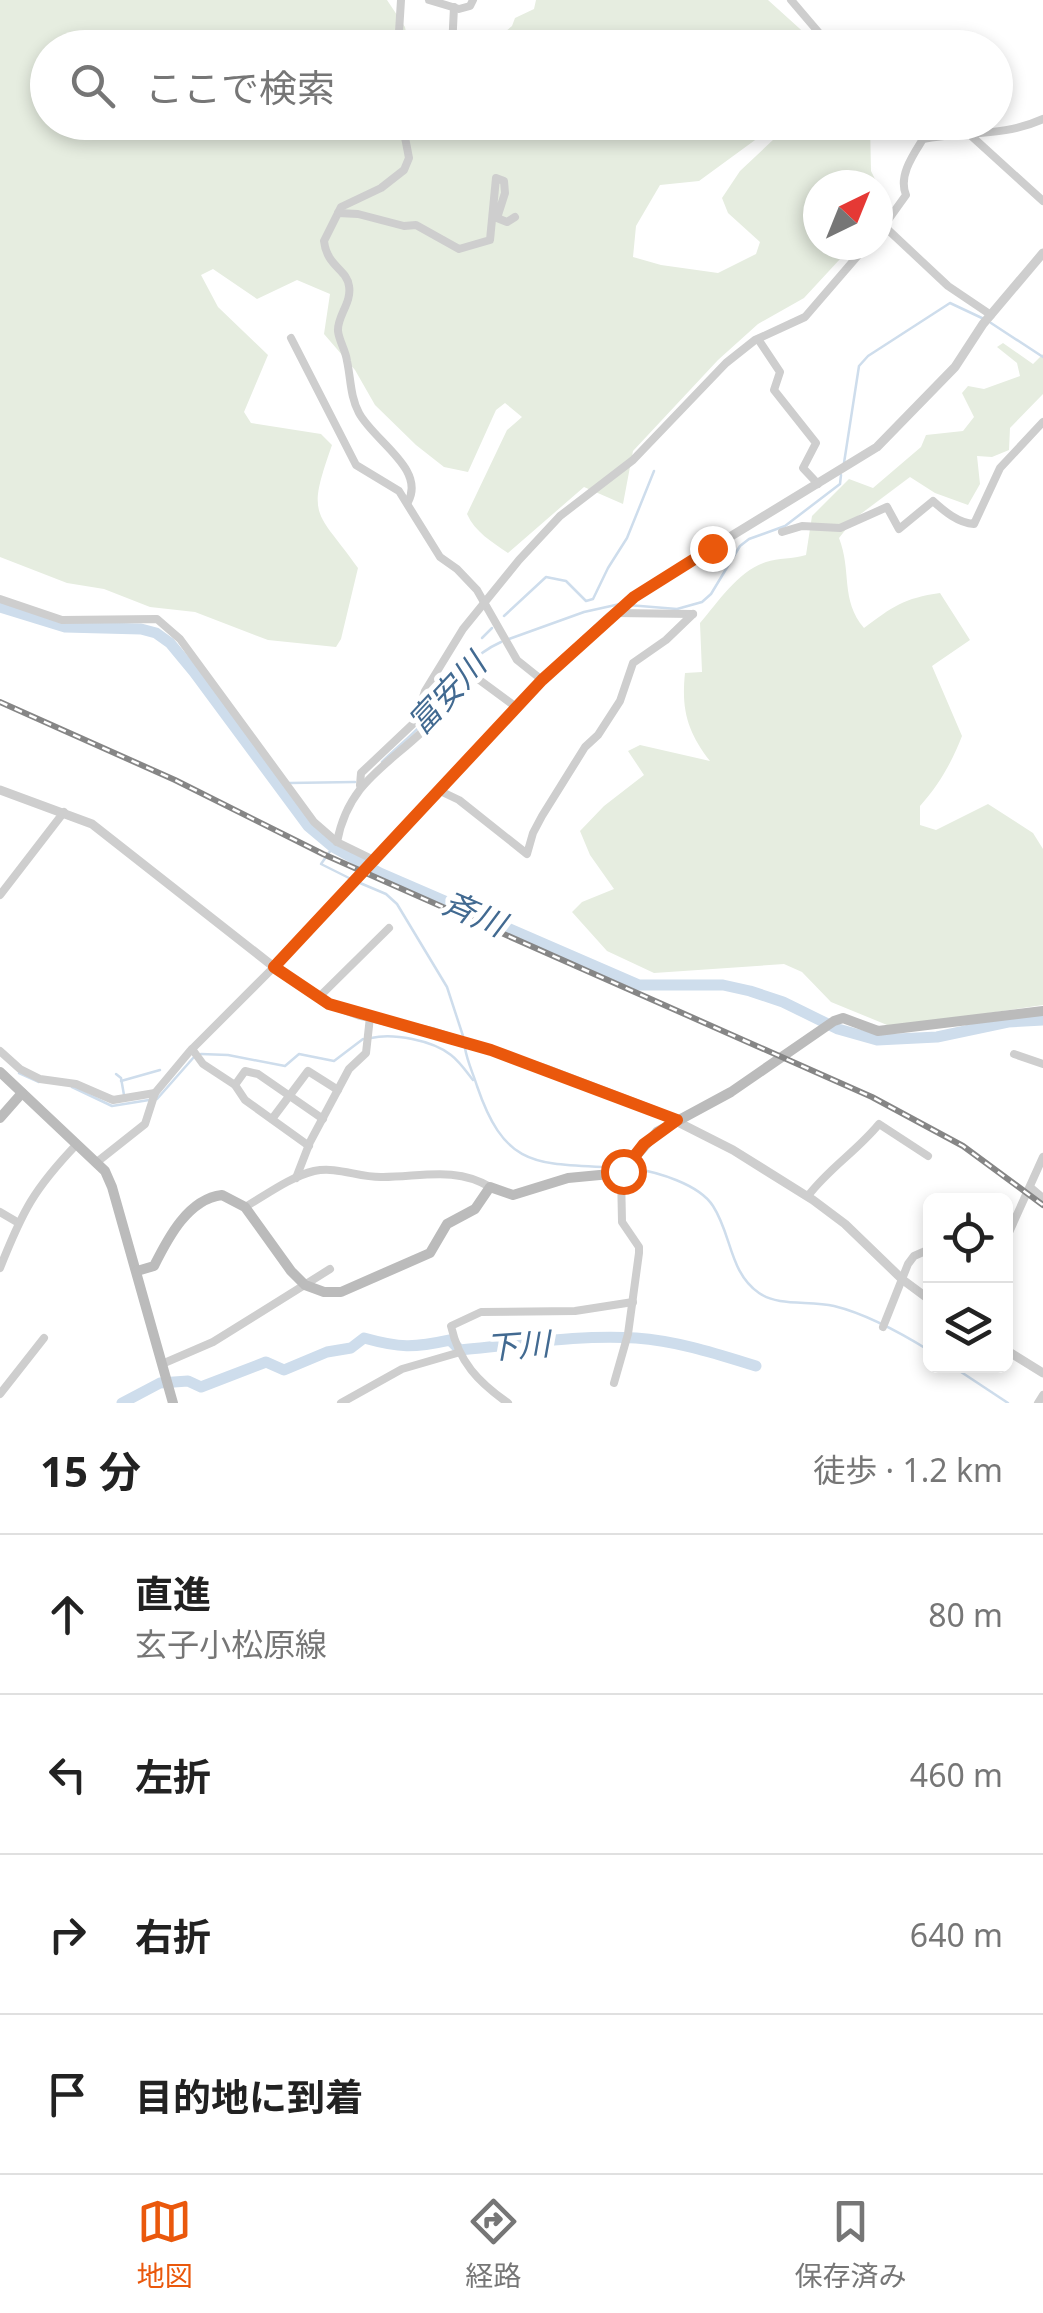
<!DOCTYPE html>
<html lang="ja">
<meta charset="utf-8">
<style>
body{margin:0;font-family:"Noto Sans","Noto Sans JP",sans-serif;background:#f6f6f6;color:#222}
.controls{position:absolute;right:30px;bottom:30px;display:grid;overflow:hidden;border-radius:15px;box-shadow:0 5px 15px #0003}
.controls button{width:90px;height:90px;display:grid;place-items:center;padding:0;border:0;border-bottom:2px solid #e0e0e0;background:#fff;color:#222;font:50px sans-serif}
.compass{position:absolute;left:803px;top:170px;width:90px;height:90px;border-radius:50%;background:#fff;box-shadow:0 5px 15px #0003;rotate:43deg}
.stop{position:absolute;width:30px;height:30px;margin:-22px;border:8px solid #ea580c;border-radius:50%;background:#fff}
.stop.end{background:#ea580c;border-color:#fff;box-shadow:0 2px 10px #0008}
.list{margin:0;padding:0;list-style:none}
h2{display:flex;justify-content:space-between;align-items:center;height:130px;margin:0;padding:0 40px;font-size:42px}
h2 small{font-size:32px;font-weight:400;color:#767676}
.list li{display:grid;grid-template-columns:65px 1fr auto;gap:30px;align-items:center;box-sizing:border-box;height:160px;padding:0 40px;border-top:2px solid #e0e0e0}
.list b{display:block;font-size:38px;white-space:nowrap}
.list p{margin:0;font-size:32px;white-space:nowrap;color:#767676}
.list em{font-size:32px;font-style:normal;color:#767676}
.icon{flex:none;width:55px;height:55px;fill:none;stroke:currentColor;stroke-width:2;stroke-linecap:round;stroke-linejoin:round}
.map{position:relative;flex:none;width:1043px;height:1403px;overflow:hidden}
.search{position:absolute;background:#fff;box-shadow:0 5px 15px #0003;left:30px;right:30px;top:30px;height:110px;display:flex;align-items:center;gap:25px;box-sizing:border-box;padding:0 35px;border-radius:55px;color:#767676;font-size:38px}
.sheet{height:770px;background:#fff}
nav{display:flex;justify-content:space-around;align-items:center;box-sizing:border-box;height:140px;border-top:2px solid #e0e0e0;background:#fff;font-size:28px;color:#767676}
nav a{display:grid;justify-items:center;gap:5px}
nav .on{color:#ea580c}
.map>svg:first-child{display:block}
.green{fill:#e6ede0}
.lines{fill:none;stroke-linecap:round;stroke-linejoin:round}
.stream{stroke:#ceddec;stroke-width:2.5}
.river{stroke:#ceddec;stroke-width:11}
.minor{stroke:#cecece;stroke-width:8}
.tertiary{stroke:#cecece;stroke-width:9}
.secondary{stroke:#bbb;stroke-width:10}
.rail-casing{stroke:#868686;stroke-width:6}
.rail{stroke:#fff;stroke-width:2.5;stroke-dasharray:8;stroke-linecap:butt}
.route{stroke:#ea580c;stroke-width:12}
.labels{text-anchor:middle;stroke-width:10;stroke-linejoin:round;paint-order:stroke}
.water-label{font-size:32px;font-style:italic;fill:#426a91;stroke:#fff}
</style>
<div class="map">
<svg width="1043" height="1403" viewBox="0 0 1043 1403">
<rect width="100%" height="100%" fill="#fff"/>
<g class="green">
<path d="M 0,0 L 387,0 L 405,27 L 409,47 L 48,48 L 48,122 L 412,122 L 413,130 L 447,122 L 774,123 L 766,132 L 699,181 L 660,185 L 636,226 L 633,257 L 661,265 L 718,273 L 756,254 L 760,242 L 728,213 L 722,198 L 740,171 L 791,123 L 870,123 L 871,171 L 878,185 L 818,185 L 818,245 L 853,245 L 804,298 L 758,324 L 718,360 L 633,451 L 623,504 L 584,487 L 508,553 C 492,542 475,532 467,514 L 507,430 L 522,417 L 505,403 L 496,410 L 468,472 L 444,467 L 416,445 L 375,405 L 355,370 L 324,334 L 330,294 L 297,280 L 257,299 L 213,269 L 201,275 L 218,307 L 268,355 L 244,412 L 251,423 L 321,434 L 332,445 C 306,519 316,509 358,568 L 341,639 L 336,647 L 268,640 L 195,612 L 150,607 L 104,589 L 67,583 L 0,557 Z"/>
<path d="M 536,0 L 768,0 L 820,47 L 487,47 L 512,26 L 515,18 L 534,9 Z"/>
<path d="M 1003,343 L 1033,364 L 1043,354 L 1043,394 L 1010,428 L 1009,450 L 992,457 L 977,456 L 980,484 L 968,505 L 935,493 L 910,477 L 854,519 L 839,538 C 852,571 840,600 864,628 C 892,607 904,598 940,593 L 970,640 L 932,666 L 962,736 C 952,762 939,785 920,806 L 920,825 L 936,830 L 988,804 L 1033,833 L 1043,849 L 1043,1005 L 892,1027 L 831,1002 L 802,972 L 784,964 L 654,973 L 607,951 L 572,912 L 582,902 L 614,889 L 590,855 L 580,831 L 604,806 L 644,775 L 628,751 L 640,745 L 710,761 C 688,732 681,711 685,673 L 702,672 L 700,623 C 719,601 738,571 766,562 C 778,558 793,559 806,555 L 812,516 L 849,479 L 873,488 L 921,447 L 926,435 L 963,431 L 974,417 L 962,393 L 968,386 L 984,389 L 1020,376 L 1017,363 L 997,347 Z"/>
</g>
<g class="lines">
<g class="stream">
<path d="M 991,323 L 1043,357"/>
<path d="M 844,463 L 859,366 L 868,356 L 950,303 L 984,319"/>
<path d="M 628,605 L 677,609 L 702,602 L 711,594 L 740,546 L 749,539 L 785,526 L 840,484 L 841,475"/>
<path d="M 504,616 L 546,577 L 566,581 L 586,601 L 593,599 L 608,568 L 627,538 L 654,471"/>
<path d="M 482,638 L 492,628"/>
<path d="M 509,639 L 584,612 L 620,604"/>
<path d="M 382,762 C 395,749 410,737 423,723 C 448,692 463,659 501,642"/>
<path d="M 289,783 L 355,782"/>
<path d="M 333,847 L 321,864 L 349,878"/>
<path d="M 360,883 L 386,894 L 397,904 L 447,987 L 463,1036"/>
<path d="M 371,1038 C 393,1033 432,1040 451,1055 C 459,1061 466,1071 473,1080"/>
<path d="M 465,1048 C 467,1061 473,1073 477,1086 C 506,1171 538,1163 619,1168"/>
<path d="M 201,1054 L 228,1055 L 285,1066 L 299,1054 L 334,1061 L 363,1039"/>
<path d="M 19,1073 L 39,1082"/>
<path d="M 116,1074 L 121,1078 L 124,1095"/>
<path d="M 121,1081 L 160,1070"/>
<path d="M 72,1087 L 112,1106 L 149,1100"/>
<path d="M 157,1099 L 194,1057"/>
<path d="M 632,1168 C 657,1172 699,1184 713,1206 C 732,1235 729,1272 759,1293 C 779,1307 810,1300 834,1306 C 867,1314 901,1333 930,1351"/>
<path d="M 952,1366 L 1008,1403"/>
</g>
<g class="river">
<path d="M 0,607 L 65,627 L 141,629 L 156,633 L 170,643 L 194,672 L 308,826 L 333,847 L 380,873 L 639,985 L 723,985 L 750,991 L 783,1002 L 838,1029 L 877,1040 L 937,1037 L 1008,1022 L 1043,1020"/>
<path d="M 122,1403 L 160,1383 L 188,1381 L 201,1387 L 266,1362 L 284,1370 L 327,1352 L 351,1348 L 364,1338 C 400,1348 413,1348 450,1340 L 460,1350 C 518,1345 578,1334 636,1338 C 678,1341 717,1354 756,1366"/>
</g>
<g class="minor">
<path d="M 429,0 L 459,9 L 470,6 L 473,0"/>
<path d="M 791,0 L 826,41 L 848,48"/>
<path d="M 398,48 L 401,0"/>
<path d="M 452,48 L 454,7"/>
<path d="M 402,122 L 409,158 L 404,170 L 381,188 L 341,207 L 324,241 C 327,267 347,269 349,286 C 352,303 337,316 338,331 C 339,341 346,351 347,361 C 351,379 350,396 359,413 C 374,441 426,469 408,502"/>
<path d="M 956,122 L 1043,201"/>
<path d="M 338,213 L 358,214 L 404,226 L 416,225 L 459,249 L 490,240 L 496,178 L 504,181 L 505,193 L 497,218 L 507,222 L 515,217"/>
<path d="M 885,227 L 948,286 L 991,315"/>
<path d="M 878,234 L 906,195 C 898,176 913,155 923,139 C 964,131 1004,137 1043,119"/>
<path d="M 291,338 L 356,465 L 399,491 L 440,557 L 457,569 L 477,590 L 517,660 L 542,680"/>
<path d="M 758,339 L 780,372 L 774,390 L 816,443 L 803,468 L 818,484"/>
<path d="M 782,532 L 802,526 L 840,528 L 887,507 L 899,529 L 933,501 C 944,511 958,523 974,524 L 1000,468 L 1043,422"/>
<path d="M 0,599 L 62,620 L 157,619 L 180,639 L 314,822 L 337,842 L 376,861"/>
<path d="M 615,613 L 693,614"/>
<path d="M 470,673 L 516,707"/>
<path d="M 360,785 L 361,773 L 415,722 L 425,691 L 463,629 L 519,560 L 560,516 L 633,460 L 726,363 L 755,340 L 805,317 L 867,245"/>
<path d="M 438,790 L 459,800 L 527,854 L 533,833 L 542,816 L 585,747 L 598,735 L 620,701 L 633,663 L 666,640 L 693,614"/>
<path d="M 337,842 C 348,784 384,768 424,730"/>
<path d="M 0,895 L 64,812"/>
<path d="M 318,998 L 389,928"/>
<path d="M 192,1049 L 203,1064 L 235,1085"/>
<path d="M 0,1051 L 20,1069 L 40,1079 L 76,1084 L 113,1100 L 155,1093"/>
<path d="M 1014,1054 L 1043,1064"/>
<path d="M 272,1119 L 308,1071 L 338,1090"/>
<path d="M 309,1146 L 245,1100 L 235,1085 L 245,1071 L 258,1074 L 323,1119"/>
<path d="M 97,1162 L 145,1124 L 155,1093 L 190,1051 L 274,967"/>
<path d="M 296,1178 L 310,1142 L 349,1069 L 366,1053 L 370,1017"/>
<path d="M 1030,1187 L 1043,1198"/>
<path d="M 808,1196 C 828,1169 857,1151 879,1124 L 928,1156"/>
<path d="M 245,1207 C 266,1195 290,1177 314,1171 C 338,1166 359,1178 383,1177 C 420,1177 456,1166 490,1187"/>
<path d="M 0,1212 L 17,1222"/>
<path d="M 1006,1239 L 1043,1157"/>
<path d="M 0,1268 C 23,1210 34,1189 77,1144"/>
<path d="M 883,1327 L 908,1264 L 914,1256 L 930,1249"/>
<path d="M 162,1364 L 213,1342 L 330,1269"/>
<path d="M 614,1383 L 628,1334 L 639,1253 L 639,1247 L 622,1222 L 621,1173"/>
<path d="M 0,1394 L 44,1338"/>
<path d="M 341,1403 L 402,1369 L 457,1353"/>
<path d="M 508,1403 C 478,1382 459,1362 451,1326 L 481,1312 L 575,1311 L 633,1302"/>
<path d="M 1038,1403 L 1043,1395"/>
</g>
<g class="tertiary">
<path d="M 0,790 L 92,824 L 274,967 L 329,1004 L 359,1015 L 434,1032 L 546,1069 L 656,1111 L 733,1150 L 813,1200 L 845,1224 L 903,1280 L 930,1300"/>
<path d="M 274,967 L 542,680 L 609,617 L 648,587 L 877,447 L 955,367 L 983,324 L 1043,253"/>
<path d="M 1006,1350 L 1043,1373"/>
</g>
<g class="secondary">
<path d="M 0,1072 L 105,1171 L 112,1187 L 173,1403"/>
<path d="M 0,1118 L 22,1093"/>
<path d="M 137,1271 L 154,1266 C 168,1238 188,1199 222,1195 L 245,1207 L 291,1271 L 305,1285 L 324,1292 L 341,1292 L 430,1253 L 447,1224 L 475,1209 L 490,1187 L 513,1195 L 568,1178 L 621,1173 L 657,1132 L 731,1092 L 834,1021 L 843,1018 L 878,1031 L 1043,1011"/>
</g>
<g class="rail-casing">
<path id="rail" d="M 0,702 L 175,780 L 323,854 L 872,1097 L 963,1146 L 1043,1205"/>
</g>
<use href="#rail" class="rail"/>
</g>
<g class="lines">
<path class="route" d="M 623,1171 L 644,1144 L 677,1120 L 491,1050 L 329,1004 L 274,967 L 542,680 L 634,597 L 712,548"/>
</g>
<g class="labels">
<g class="water-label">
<text transform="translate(447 694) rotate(-47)" y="11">富安川</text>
<text transform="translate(474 914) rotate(23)" y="11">斉川</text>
<text transform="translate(518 1346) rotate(-4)" y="11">下川</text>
</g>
</g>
</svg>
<div class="controls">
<button><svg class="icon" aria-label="locate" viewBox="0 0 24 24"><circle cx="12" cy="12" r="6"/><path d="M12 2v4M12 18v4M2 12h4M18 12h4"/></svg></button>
<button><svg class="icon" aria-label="layers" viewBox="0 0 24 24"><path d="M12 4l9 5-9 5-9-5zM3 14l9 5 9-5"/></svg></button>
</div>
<svg class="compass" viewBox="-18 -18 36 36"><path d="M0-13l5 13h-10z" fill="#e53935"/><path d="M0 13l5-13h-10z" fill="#767676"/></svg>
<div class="stop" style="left:623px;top:1171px"></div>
<div class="stop end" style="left:712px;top:548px"></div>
<div class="search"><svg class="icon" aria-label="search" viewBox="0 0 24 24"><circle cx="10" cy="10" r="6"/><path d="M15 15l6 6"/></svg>ここで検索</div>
</div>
<section class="sheet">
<h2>15 分<small>徒歩 · 1.2 km</small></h2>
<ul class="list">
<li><svg class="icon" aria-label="ahead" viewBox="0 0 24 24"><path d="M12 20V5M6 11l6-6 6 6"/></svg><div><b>直進</b><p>玄子小松原線</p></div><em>80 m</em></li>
<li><svg class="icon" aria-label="left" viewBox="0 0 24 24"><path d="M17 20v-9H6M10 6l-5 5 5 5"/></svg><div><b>左折</b></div><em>460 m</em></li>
<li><svg class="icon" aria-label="right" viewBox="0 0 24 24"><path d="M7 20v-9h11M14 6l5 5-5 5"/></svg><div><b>右折</b></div><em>640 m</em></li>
<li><svg class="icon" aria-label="arrive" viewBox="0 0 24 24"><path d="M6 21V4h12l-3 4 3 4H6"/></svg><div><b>目的地に到着</b></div></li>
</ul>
</section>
<nav>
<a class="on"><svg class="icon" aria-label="map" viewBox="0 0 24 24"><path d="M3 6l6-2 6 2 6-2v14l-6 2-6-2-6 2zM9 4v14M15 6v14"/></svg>地図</a>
<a><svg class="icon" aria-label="directions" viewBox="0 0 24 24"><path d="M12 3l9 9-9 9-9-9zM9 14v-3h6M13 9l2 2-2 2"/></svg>経路</a>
<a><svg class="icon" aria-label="saved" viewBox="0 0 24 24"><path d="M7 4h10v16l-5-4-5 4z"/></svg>保存済み</a>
</nav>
